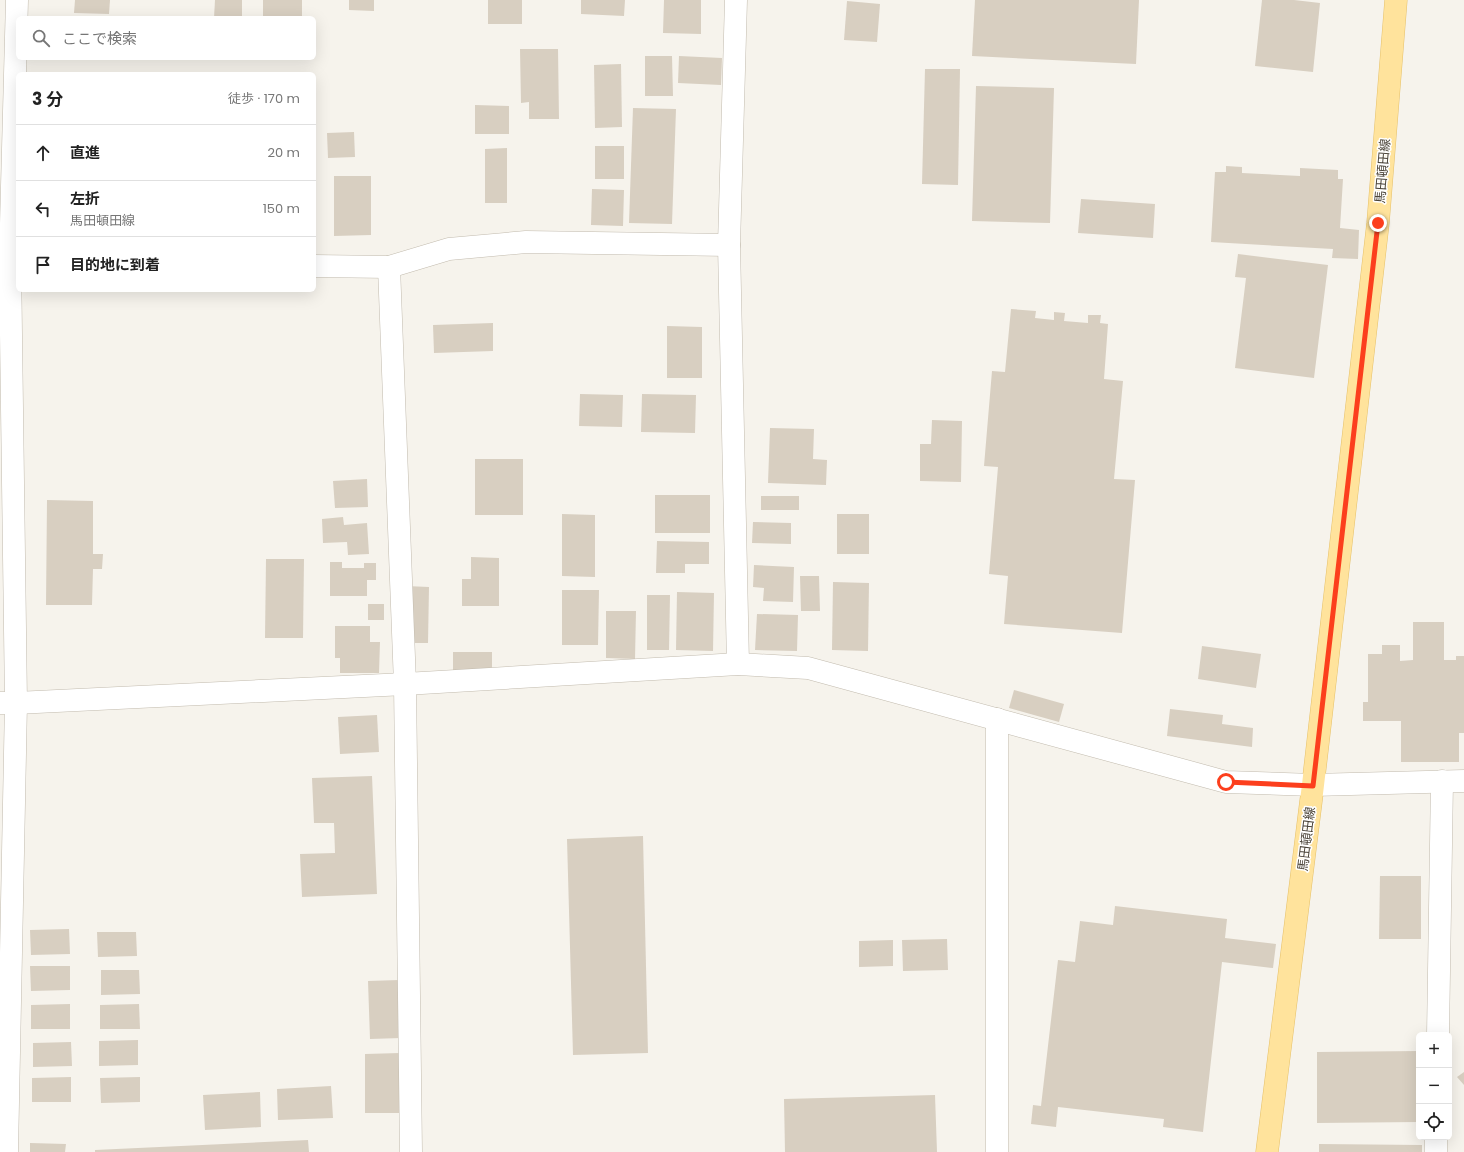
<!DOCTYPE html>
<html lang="ja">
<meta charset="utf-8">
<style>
body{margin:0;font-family:Poppins,"Noto Sans JP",sans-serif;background:#f2f2f2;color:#222}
.controls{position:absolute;right:12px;bottom:12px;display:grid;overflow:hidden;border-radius:6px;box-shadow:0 4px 16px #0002}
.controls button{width:36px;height:36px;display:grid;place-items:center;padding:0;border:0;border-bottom:1px solid #e0e0e0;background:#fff;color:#222;font:20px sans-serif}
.stop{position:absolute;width:12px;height:12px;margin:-9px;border:3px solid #fc3f1d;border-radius:50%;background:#fff}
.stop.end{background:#fc3f1d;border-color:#fff;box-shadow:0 1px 4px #0008}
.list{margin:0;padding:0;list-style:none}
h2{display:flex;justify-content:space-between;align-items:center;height:52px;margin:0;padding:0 16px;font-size:17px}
h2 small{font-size:13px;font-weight:400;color:#767676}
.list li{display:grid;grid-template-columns:26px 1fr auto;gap:12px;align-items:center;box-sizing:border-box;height:56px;padding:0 16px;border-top:1px solid #e0e0e0}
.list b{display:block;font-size:15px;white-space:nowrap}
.list p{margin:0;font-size:13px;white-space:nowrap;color:#767676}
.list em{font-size:13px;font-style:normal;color:#767676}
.icon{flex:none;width:22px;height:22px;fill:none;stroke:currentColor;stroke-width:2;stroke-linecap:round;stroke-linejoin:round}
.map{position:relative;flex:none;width:1464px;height:1152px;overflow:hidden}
.search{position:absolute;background:#fff;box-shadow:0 4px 16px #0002;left:16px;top:16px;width:300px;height:44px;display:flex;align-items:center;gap:10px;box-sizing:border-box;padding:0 14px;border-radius:6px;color:#767676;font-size:15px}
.panel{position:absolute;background:#fff;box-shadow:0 4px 16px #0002;left:16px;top:72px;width:300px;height:220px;border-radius:6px}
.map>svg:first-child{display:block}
.building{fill:#d8cfc1}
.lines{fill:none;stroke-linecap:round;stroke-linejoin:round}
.minor-casing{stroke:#c2bbae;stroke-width:23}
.major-casing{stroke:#e6c16a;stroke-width:23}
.minor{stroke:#fff;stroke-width:22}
.major{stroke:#ffe39c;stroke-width:22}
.route{stroke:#fc3f1d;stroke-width:5}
.labels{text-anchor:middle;stroke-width:3;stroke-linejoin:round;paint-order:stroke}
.street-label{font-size:13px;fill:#4b4439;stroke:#fff}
</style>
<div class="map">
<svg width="1464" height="1152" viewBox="0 0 1464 1152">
<rect width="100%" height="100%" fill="#f6f3ec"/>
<g class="building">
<path d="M 75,0 L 110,0 L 109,14 L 74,13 Z"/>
<path d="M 215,0 L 242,0 L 242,18 L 214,18 Z"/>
<rect x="263" y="0" width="39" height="18"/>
<path d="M 349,0 L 374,0 L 374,11 L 349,10 Z"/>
<rect x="488" y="0" width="34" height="24"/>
<path d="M 581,0 L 625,0 L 624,16 L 581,14 Z"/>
<path d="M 664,0 L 701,0 L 701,34 L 663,33 Z"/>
<path d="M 975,0 L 1139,0 L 1136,64 L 972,56 Z"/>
<path d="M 1262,0 L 1294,0 L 1320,3 L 1313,72 L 1255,66 Z"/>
<path d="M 847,1 L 880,4 L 877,42 L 844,40 Z"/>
<path d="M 520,49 L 558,49 L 559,119 L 529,119 L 529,102 L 521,103 Z"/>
<path d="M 645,56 L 672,56 L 673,96 L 645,96 Z"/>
<path d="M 679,56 L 722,58 L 721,85 L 678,83 Z"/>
<path d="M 621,64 L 622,127 L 595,128 L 594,65 Z"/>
<path d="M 925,69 L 960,69 L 958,185 L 922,184 Z"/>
<path d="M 976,86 L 1054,88 L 1050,223 L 972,221 Z"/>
<path d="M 475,105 L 509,106 L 509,134 L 475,134 Z"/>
<path d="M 633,108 L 676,109 L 672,224 L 629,223 Z"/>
<path d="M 354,132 L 355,157 L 328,158 L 327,133 Z"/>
<rect x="595" y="146" width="29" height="33"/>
<path d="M 507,148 L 507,203 L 485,203 L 485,149 Z"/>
<path d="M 1226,166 L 1242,167 L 1242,173 L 1300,176 L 1300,168 L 1338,170 L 1338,179 L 1343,179 L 1340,228 L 1359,230 L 1358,259 L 1332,258 L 1333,249 L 1211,242 L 1215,172 L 1226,172 Z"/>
<path d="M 334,176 L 371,176 L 371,235 L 334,236 Z"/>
<path d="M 592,189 L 624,190 L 623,226 L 591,225 Z"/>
<path d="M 1081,199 L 1155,204 L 1153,238 L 1078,233 Z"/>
<path d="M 1238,254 L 1328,265 L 1314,378 L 1235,368 L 1246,278 L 1235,277 Z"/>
<path d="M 1011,309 L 1036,311 L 1035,318 L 1054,320 L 1054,312 L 1065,313 L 1064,321 L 1088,323 L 1088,315 L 1101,315 L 1100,323 L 1108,324 L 1104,379 L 1123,381 L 1114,479 L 1135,480 L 1122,633 L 1004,624 L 1008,576 L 989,574 L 998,467 L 984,466 L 992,371 L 1005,372 Z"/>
<path d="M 493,323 L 493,351 L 434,353 L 433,325 Z"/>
<path d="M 667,326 L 702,327 L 702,378 L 667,378 Z"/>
<path d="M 580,394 L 623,395 L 622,427 L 579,426 Z"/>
<path d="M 642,394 L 696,395 L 695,433 L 641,432 Z"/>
<path d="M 932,420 L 962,421 L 961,482 L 920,481 L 920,444 L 931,444 Z"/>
<path d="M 770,428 L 814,429 L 813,459 L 827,460 L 826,485 L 768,483 Z"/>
<rect x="475" y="459" width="48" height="56"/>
<path d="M 367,479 L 368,507 L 335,508 L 333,481 Z"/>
<rect x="655" y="495" width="55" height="38"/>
<rect x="761" y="496" width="38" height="14"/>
<path d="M 47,500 L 93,501 L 93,554 L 103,554 L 102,569 L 93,569 L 92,605 L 46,605 Z"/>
<path d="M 562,514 L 595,515 L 595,577 L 562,576 Z"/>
<rect x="837" y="514" width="32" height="40"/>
<path d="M 343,517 L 344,525 L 367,523 L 369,554 L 348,555 L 347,542 L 323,543 L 322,519 Z"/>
<path d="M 753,522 L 791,523 L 791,544 L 752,543 Z"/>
<path d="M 657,541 L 709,542 L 709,564 L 685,564 L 685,573 L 656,573 Z"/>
<path d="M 471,557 L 499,558 L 499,606 L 462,606 L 462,579 L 471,579 Z"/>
<path d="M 266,559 L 304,559 L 303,638 L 265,638 Z"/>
<path d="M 330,562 L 342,562 L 342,568 L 364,568 L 364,563 L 376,563 L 376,580 L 367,580 L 367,596 L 330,596 Z"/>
<path d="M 754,565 L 794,567 L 793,602 L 763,601 L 764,588 L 753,587 Z"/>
<path d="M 800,576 L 819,576 L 820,611 L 801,611 Z"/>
<path d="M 833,582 L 869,583 L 868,651 L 832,650 Z"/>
<path d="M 406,586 L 429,587 L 428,643 L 405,643 Z"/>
<path d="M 562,590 L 599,590 L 598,645 L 562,645 Z"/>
<path d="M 677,592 L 714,593 L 713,651 L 676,650 Z"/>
<path d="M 647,595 L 670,595 L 669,650 L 647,650 Z"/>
<rect x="368" y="604" width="16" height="16"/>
<path d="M 606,611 L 636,611 L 635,659 L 606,658 Z"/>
<path d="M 757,614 L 798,615 L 797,651 L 755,650 Z"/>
<path d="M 1413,622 L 1444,622 L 1444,660 L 1456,660 L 1456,656 L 1464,656 L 1464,733 L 1459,733 L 1459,762 L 1401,762 L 1401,721 L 1363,721 L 1363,702 L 1368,702 L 1368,654 L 1382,654 L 1382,645 L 1400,645 L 1400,661 L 1413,660 Z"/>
<path d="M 335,626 L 370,626 L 370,642 L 380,642 L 379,673 L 340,673 L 340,658 L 335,658 Z"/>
<path d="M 1202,646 L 1261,654 L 1256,688 L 1198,679 Z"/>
<rect x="453" y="652" width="39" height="19"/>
<path d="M 1014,690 L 1064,704 L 1059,722 L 1009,708 Z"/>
<path d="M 1170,709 L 1223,715 L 1222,724 L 1253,728 L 1252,747 L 1167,736 Z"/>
<path d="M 377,715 L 379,752 L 340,754 L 338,717 Z"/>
<path d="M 372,776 L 377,894 L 302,897 L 300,854 L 335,853 L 334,823 L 314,823 L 312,778 Z"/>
<path d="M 643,836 L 648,1053 L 573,1055 L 567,839 Z"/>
<path d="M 1380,876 L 1421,876 L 1421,939 L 1379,939 Z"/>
<path d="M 1115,906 L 1227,919 L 1225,938 L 1276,944 L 1273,968 L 1222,962 L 1203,1132 L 1163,1127 L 1164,1119 L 1058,1107 L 1056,1127 L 1031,1124 L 1033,1105 L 1041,1106 L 1058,960 L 1075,962 L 1080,921 L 1113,925 Z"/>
<path d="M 69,929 L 70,954 L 31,955 L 30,930 Z"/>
<path d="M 97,932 L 136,932 L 137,956 L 98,957 Z"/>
<path d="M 947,939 L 948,970 L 903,971 L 902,940 Z"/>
<path d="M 893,940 L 893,966 L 859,967 L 859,941 Z"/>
<path d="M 30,966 L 70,966 L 70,990 L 31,991 Z"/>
<path d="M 101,970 L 139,970 L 140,994 L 101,995 Z"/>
<path d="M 399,980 L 401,1038 L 370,1039 L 368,981 Z"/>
<path d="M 70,1004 L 70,1029 L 31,1029 L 31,1005 Z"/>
<path d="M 139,1004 L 140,1029 L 100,1029 L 100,1005 Z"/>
<path d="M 138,1040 L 138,1065 L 99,1066 L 99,1041 Z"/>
<path d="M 71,1042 L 72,1066 L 33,1067 L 33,1043 Z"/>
<path d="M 1419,1051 L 1419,1122 L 1317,1123 L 1317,1052 Z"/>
<path d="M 400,1053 L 400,1113 L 365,1113 L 365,1054 Z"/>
<path d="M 1464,1072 L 1464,1085 L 1457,1077 Z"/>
<path d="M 71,1077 L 71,1102 L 32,1102 L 32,1078 Z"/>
<path d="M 140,1077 L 140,1102 L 101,1103 L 100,1078 Z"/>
<path d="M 331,1086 L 333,1118 L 278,1120 L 277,1089 Z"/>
<path d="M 260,1092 L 261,1127 L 205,1130 L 203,1095 Z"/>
<path d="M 935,1095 L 937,1152 L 785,1152 L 784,1099 Z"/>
<path d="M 308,1140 L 309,1152 L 95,1152 L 95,1150 Z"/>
<path d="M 30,1143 L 66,1144 L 65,1152 L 30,1152 Z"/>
<path d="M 1319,1144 L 1422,1145 L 1422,1152 L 1319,1152 Z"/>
</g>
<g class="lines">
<g class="minor-casing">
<g id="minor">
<path d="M 736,0 L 729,245 L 738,664"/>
<path d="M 314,266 L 389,267 L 449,249 L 526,242 L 729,245"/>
<path d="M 389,267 L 405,684 L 411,1152"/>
<path d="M 0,703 L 16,703 L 405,684 L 738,664 L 808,668 L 1226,782 L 1313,785 L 1464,781"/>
<path d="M 997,719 L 997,1152"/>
<path d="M 1438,1035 L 1442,781"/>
<path d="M 7,1152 L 16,703 L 10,261 L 17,0"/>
<path d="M 1436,1152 L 1436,1137"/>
</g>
</g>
<g class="major-casing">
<path id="major" d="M 1267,1152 L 1313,785 L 1378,223 L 1396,0"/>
</g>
<use href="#minor" class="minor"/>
<use href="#major" class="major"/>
</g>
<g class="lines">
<path class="route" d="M 1226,782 L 1313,786 L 1378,223"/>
</g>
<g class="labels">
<g class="street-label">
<text transform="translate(1382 171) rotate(-85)" y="5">馬田頓田線</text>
<text transform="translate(1306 839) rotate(-83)" y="5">馬田頓田線</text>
</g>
</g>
</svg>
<div class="controls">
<button>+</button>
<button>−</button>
<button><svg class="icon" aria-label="locate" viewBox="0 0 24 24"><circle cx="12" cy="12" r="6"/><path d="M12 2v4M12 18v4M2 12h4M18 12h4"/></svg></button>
</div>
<div class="stop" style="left:1226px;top:782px"></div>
<div class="stop end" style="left:1378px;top:223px"></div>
<div class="search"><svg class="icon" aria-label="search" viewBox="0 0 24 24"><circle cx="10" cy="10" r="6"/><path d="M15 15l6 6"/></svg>ここで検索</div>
<section class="panel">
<h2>3 分<small>徒歩 · 170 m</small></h2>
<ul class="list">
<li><svg class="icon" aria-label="ahead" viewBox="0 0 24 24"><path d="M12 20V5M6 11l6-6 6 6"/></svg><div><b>直進</b></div><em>20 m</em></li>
<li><svg class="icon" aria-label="left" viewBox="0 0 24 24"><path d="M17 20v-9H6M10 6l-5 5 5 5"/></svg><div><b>左折</b><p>馬田頓田線</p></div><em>150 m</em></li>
<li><svg class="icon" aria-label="arrive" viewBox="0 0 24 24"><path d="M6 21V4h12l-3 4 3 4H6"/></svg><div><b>目的地に到着</b></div></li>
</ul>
</section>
</div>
